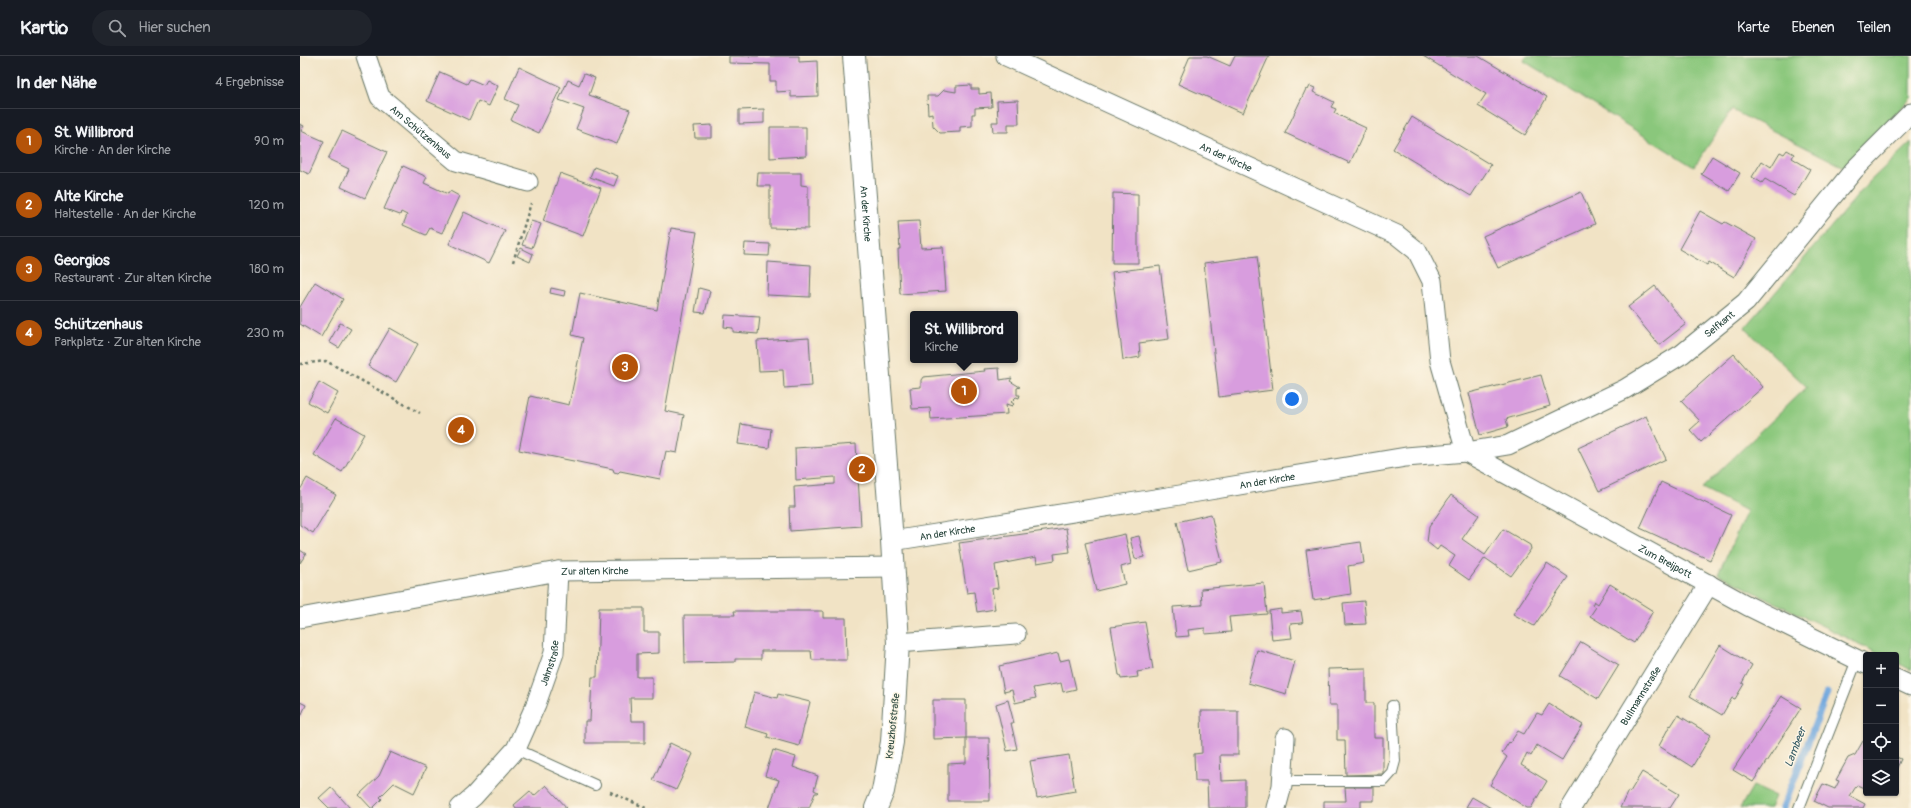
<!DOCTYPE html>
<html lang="de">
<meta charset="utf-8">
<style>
body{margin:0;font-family:Pangolin,sans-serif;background:#20242c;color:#f1f3f6}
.controls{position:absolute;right:12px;bottom:12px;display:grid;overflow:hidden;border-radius:4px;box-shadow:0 1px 3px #0004}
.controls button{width:36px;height:36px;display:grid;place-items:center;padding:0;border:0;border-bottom:1px solid #363941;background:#171b24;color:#f1f3f6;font:20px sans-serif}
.you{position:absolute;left:992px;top:343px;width:14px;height:14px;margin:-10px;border:3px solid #fff;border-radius:50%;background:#1a73e8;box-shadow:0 0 0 6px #1a73e833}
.badge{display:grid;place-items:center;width:26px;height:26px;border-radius:50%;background:#b45309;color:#fff;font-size:13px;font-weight:700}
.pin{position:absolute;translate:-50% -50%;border:2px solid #fff;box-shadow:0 1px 4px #0006}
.popup{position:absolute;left:610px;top:255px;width:108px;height:52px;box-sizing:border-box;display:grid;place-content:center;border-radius:4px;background:#171b24;filter:drop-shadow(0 1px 3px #0005);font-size:13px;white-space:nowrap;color:#9ea1a6}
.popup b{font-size:15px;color:#f1f3f6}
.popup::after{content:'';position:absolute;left:50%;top:100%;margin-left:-8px;border:8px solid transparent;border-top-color:#171b24}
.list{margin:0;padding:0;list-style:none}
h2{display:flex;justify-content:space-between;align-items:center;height:52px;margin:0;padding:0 16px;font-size:17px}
h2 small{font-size:13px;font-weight:400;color:#9ea1a6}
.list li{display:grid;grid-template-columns:26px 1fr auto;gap:12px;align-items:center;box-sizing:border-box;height:64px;padding:0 16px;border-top:1px solid #363941}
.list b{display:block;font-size:15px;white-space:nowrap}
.list p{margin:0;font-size:13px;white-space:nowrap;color:#9ea1a6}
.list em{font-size:13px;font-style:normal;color:#9ea1a6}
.icon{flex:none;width:22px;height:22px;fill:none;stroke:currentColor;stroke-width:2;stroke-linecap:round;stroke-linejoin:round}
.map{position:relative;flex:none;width:1611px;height:752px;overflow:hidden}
header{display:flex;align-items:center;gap:24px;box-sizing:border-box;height:56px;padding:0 20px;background:#171b24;border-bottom:1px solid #363941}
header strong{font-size:19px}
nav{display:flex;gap:22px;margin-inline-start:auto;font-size:14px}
.search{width:280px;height:36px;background:#20242c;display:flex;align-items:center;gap:10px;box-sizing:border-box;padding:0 14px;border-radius:22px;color:#9ea1a6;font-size:15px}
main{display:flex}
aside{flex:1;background:#171b24}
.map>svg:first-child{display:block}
.green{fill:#8ac77c;stroke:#548258}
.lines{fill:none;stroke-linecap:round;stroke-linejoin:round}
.stream{stroke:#70a7de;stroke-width:7}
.building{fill:#d89dde}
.lane-casing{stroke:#687767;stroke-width:12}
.street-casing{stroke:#687767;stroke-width:21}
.secondary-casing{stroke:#687767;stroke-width:24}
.path{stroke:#687767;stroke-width:2.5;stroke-dasharray:3 3;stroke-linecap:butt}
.lane{stroke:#fff;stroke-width:10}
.street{stroke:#fff;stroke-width:19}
.secondary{stroke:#fff;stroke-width:22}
.labels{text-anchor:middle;stroke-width:3;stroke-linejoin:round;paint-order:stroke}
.street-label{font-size:10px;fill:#1f3d34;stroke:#fcf5e5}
.water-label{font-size:11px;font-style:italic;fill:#375d67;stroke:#fcf5e5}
</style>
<header>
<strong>Kartio</strong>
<div class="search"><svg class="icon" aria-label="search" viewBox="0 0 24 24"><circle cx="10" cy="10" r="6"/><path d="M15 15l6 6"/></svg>Hier suchen</div>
<nav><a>Karte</a><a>Ebenen</a><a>Teilen</a></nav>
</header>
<main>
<aside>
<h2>In der Nähe<small>4 Ergebnisse</small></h2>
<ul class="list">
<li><span class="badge">1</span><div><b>St. Willibrord</b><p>Kirche · An der Kirche</p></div><em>90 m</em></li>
<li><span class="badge">2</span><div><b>Alte Kirche</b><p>Haltestelle · An der Kirche</p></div><em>120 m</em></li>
<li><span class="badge">3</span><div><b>Georgios</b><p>Restaurant · Zur alten Kirche</p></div><em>180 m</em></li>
<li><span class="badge">4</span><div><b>Schützenhaus</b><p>Parkplatz · Zur alten Kirche</p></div><em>230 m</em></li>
</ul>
</aside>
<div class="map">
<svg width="1611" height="752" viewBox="0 0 1611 752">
<rect width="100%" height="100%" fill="#fcf5e5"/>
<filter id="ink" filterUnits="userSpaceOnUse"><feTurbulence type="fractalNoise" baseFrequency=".025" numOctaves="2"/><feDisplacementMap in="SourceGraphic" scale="8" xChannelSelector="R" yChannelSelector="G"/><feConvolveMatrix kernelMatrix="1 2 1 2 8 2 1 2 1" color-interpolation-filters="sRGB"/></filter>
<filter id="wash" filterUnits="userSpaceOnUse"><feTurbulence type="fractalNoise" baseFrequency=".012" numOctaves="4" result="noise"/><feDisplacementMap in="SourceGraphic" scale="16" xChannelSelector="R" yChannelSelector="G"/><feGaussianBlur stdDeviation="0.9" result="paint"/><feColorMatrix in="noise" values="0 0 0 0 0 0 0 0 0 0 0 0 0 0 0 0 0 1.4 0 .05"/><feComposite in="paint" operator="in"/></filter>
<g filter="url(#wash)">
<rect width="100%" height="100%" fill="#f1e3c5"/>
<g class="green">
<path d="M 1226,0 L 1611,0 L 1611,42 L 1544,111 L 1432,54 L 1394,111 L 1224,5 Z"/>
<path d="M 1611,86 L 1611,614 L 1596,606 L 1596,599 L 1581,599 L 1418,518 L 1447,455 L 1402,432 L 1507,331 L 1445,272 L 1569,126 Z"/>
<path d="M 1453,730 L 1475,740 L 1470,752 L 1440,752 Z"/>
</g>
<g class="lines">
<path class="stream" d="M 1483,752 L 1527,637"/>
</g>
<g id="blocks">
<g class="building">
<path d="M 429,0 L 499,0 L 499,6 L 517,5 L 518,40 L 491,41 L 491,35 L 476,36 L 476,25 L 470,25 L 470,8 L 429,7 Z"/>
<path d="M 890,0 L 907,0 L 930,10 L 935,0 L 969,0 L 943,57 L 878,28 Z"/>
<path d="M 1123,0 L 1178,0 L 1247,41 L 1225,79 L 1178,50 L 1186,38 Z"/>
<path d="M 219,11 L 261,31 L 239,77 L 211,64 L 218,49 L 205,43 Z"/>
<path d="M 140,16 L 167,28 L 170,23 L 184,29 L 187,24 L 198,30 L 189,50 L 178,45 L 169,64 L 127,45 Z"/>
<path d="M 284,18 L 295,22 L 289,39 L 330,54 L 317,88 L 276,73 L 284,53 L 259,44 L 268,24 L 279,29 Z"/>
<path d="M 671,29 L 671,33 L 679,33 L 679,38 L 691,37 L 692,51 L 675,52 L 675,58 L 672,58 L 672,70 L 660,71 L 660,76 L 640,77 L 633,70 L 632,57 L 628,58 L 627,40 L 638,40 L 644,34 L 656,36 L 656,30 Z"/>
<path d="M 1010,30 L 1015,32 L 1013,36 L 1034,46 L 1031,51 L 1036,53 L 1034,57 L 1066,72 L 1050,107 L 985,77 L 1006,33 L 1008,34 Z"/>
<path d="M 718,44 L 719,68 L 708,68 L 708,76 L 693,76 L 692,66 L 698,66 L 697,45 Z"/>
<path d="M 464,53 L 464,67 L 439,68 L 439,54 Z"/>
<path d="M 1112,61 L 1191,109 L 1171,140 L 1093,93 Z"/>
<path d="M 0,68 L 4,70 L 1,75 L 24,85 L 9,118 L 0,114 Z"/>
<path d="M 412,69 L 412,82 L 395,82 L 394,70 Z"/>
<path d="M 470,71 L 506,71 L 506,100 L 470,102 Z"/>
<path d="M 42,75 L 87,96 L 65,142 L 41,131 L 49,113 L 28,103 Z"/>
<path d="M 1487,94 L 1494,98 L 1492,102 L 1510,113 L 1494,140 L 1465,123 L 1462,127 L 1452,121 L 1462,105 L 1471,111 L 1480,96 L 1484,98 Z"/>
<path d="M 1412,100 L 1440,117 L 1429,135 L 1401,118 Z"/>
<path d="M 103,110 L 127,121 L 124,127 L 148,138 L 150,135 L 159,140 L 142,177 L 130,172 L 126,179 L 103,169 L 107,159 L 101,156 L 100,159 L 84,153 Z"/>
<path d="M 294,111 L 318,120 L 314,130 L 290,121 Z"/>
<path d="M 260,117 L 301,132 L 283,180 L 243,165 Z"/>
<path d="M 458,117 L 501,117 L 501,129 L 508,130 L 508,173 L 470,172 L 470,130 L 457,130 Z"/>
<path d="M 1281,136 L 1295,168 L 1198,212 L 1183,180 Z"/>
<path d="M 813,137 L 838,138 L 838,207 L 812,207 Z"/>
<path d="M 1400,155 L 1423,168 L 1425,166 L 1456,183 L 1434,221 L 1409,206 L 1407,209 L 1379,193 Z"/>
<path d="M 164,156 L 205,175 L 189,207 L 149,188 Z"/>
<path d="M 231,165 L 241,168 L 232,192 L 222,189 Z"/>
<path d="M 619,165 L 621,192 L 643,191 L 646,235 L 600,238 L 598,193 L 600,193 L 598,166 Z"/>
<path d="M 371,172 L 397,176 L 365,355 L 384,359 L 377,397 L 366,395 L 360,423 L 320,415 L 318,417 L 314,416 L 313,413 L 219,394 L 230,340 L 269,349 L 283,282 L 272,279 L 280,237 L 357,254 Z"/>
<path d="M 445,187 L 470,188 L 469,200 L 444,199 Z"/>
<path d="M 221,192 L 233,198 L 230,206 L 217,200 Z"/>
<path d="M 957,200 L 973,334 L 919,341 L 904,207 Z"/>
<path d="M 468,206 L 511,209 L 510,241 L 467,239 Z"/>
<path d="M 860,210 L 869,283 L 839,287 L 840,301 L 823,304 L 812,216 Z"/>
<path d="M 15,226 L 43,243 L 21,281 L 0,268 L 0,251 Z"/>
<path d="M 1355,230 L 1386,268 L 1359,289 L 1328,251 Z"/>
<path d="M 251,232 L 265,235 L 264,240 L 250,237 Z"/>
<path d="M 399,232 L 410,235 L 405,257 L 395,256 Z"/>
<path d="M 425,259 L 460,261 L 458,278 L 433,276 L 433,272 L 424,271 Z"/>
<path d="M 40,267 L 51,273 L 39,292 L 29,286 Z"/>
<path d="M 90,272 L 118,288 L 96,326 L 68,310 Z"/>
<path d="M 509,282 L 512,330 L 484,332 L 483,314 L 459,315 L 457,285 Z"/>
<path d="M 1434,298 L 1463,331 L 1401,386 L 1390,374 L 1400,365 L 1381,345 Z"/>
<path d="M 699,312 L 700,324 L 712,322 L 710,325 L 720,331 L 717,332 L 717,339 L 720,339 L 719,342 L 716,341 L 711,346 L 714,348 L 712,350 L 706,348 L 707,358 L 631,363 L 630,352 L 612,353 L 610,332 L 621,331 L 621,324 L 623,321 L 685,315 L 684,313 Z"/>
<path d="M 1241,319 L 1250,350 L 1206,363 L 1208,371 L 1180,379 L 1169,337 Z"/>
<path d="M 19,326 L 38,337 L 27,357 L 8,346 Z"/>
<path d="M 1346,360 L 1366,403 L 1299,435 L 1278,392 Z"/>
<path d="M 36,362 L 64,378 L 42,416 L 14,399 Z"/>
<path d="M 441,368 L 471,373 L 469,392 L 438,388 Z"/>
<path d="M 556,388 L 561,470 L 490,475 L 489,451 L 495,451 L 494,431 L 535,428 L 535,421 L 496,424 L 495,392 Z"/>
<path d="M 7,422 L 36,439 L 13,477 L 0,469 L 0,434 Z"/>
<path d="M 1361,426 L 1431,459 L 1410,504 L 1340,472 Z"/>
<path d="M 1151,439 L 1179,459 L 1162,483 L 1185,499 L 1203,473 L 1230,489 L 1231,493 L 1211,520 L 1185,502 L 1169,524 L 1149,510 L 1155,500 L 1140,490 L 1137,494 L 1127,486 L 1129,471 Z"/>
<path d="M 911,458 L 922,506 L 888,514 L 877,466 Z"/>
<path d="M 766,472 L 770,496 L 754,498 L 755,504 L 737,507 L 736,501 L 695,509 L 698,532 L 692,533 L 695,553 L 677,556 L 674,536 L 667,537 L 659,487 Z"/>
<path d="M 825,478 L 831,508 L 821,511 L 825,528 L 796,535 L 785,487 Z"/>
<path d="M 839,480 L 844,501 L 835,503 L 830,482 Z"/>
<path d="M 1061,486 L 1064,507 L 1048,510 L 1051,538 L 1013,544 L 1006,494 Z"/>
<path d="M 0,494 L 6,498 L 0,507 Z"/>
<path d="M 1247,507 L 1268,521 L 1234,570 L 1213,558 Z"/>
<path d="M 964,527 L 967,558 L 929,561 L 931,576 L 905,578 L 905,572 L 888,574 L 889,580 L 876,581 L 873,551 L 902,549 L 901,533 Z"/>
<path d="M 1310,528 L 1353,555 L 1334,587 L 1290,560 L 1296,551 L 1292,549 L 1294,545 L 1298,548 Z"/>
<path d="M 1064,545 L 1066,568 L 1045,569 L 1043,547 Z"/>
<path d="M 299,552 L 344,552 L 344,576 L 359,576 L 359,597 L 337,598 L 337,621 L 352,621 L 352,642 L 330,642 L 331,665 L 345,665 L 345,687 L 285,687 L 285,665 L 290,665 L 292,621 L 297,621 Z"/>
<path d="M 981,553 L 981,557 L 1001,555 L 1003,567 L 990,568 L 992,582 L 972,584 L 969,555 Z"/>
<path d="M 434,555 L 523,555 L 523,562 L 546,562 L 547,604 L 512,604 L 511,595 L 461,595 L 461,603 L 435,603 L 435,606 L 385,607 L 384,559 L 435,559 Z"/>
<path d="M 845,566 L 853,613 L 837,616 L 838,621 L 821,623 L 820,619 L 819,619 L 811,571 Z"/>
<path d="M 1281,586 L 1319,609 L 1298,643 L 1260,620 Z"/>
<path d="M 1420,589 L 1452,609 L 1442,627 L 1444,628 L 1435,643 L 1432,642 L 1422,659 L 1390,640 Z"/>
<path d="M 957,594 L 995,605 L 986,638 L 948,627 Z"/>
<path d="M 758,597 L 760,605 L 769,603 L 776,633 L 763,636 L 761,627 L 733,632 L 736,642 L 715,647 L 712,634 L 704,636 L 699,610 Z"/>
<path d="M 1066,612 L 1066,647 L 1074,647 L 1074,682 L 1083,682 L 1083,718 L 1046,719 L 1045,684 L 1037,684 L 1037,649 L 1029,649 L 1028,613 Z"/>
<path d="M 454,636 L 477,642 L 478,638 L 510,646 L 499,690 L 467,681 L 468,678 L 445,671 Z"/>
<path d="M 1481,640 L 1501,652 L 1453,726 L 1433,714 Z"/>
<path d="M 633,644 L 666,644 L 666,682 L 689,682 L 690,745 L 648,745 L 648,708 L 666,707 L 666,682 L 633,683 Z"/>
<path d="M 708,644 L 714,667 L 711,667 L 717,693 L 707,695 L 696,648 Z"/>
<path d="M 0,646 L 6,649 L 0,662 Z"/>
<path d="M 1249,648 L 1283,669 L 1262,704 L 1237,689 L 1231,700 L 1227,697 L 1221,709 L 1247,725 L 1231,752 L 1227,752 L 1190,729 L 1207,701 L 1202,697 L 1209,686 L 1210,687 L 1218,675 L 1224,678 L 1237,657 L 1242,659 Z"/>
<path d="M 901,655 L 938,655 L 938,699 L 920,699 L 921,725 L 945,724 L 945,752 L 908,752 L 907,725 L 895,725 L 894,698 L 902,697 Z"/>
<path d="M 1378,659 L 1411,679 L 1392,711 L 1359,690 L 1370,669 L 1371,670 Z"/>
<path d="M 1563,685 L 1566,686 L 1566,733 L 1557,729 L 1550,740 L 1565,748 L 1563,752 L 1528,752 L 1514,745 L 1523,728 L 1535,733 L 1539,725 L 1536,724 L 1548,702 L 1555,699 Z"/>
<path d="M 370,687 L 393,698 L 376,734 L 353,724 Z"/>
<path d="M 473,694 L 496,701 L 493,711 L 518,720 L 514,734 L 518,736 L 517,737 L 515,737 L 509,752 L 469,752 L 479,724 L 465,720 Z"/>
<path d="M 90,696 L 126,712 L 114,737 L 94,727 L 80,741 L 82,743 L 73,752 L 71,752 L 59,739 L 79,720 Z"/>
<path d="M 769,699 L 775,735 L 737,742 L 730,705 Z"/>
<path d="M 1596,701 L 1601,703 L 1596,714 Z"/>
<path d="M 1342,716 L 1379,738 L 1370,752 L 1320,752 L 1328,735 L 1330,736 Z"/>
<path d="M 246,729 L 267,752 L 216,752 L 214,749 L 230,735 L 234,740 Z"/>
<path d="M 31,731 L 50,752 L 29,752 L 19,742 Z"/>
<path d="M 1045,731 L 1074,731 L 1074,745 L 1061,745 L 1061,752 L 1024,752 L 1024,745 L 1046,745 Z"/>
<path d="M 1172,741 L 1191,752 L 1166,751 Z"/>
</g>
</g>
</g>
<g filter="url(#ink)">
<use href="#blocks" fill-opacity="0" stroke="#687767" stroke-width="1"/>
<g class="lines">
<g class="lane-casing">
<g id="lane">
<path d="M 216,693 L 295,729"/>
<path d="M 982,725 L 1084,725 L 1092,716 L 1095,705 L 1092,650"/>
<path d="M 1499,752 L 1557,604"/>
</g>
</g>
<g class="street-casing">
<g id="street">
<path id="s1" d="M 66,0 L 80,41 L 156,105 L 228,126"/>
<path id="s2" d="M 706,0 L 1097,179 L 1117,195 L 1132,225 L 1140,305 L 1166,396"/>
<path id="s3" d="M 1166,396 L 1448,550 L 1566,608"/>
<path id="s4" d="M 592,485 L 880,439 L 1106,401 L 1166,396 L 1208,389 L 1325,333 L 1382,298 L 1446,246 L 1554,114 L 1611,57"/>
<path id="s5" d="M 0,562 L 258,515 L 594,511"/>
<path d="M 598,587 L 716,578"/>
<path d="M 1596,623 L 1611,630"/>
<path id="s6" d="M 160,752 L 174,740 L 216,693 L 236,648 L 254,597 L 258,515"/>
<path d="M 976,752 L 982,730 L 985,682"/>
<path id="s7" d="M 1271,752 L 1409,528"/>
</g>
</g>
<g class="secondary-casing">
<g id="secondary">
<path id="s8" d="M 554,0 L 592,485 L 598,587 L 592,686 L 583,735 L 576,752"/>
</g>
</g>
<g class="path">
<path d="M 213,206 L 231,147"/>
<path d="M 0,308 L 26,305 L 120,357"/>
<path d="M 310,736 L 346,752"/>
</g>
<use href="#lane" class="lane"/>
<use href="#street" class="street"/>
<use href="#secondary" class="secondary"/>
</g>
</g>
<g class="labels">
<g class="street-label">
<text dy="4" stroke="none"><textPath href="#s1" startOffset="97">Am Schützenhaus</textPath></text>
<text dy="4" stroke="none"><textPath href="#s2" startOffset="242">An der Kirche</textPath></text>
<text dy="4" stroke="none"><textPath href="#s8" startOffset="158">An der Kirche</textPath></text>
<text dy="4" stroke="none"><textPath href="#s4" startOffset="868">Selfkant</textPath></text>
<text dy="4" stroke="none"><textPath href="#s4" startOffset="380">An der Kirche</textPath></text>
<text dy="4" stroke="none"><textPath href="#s4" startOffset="56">An der Kirche</textPath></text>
<text dy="4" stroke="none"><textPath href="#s3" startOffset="227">Zum Breijpott</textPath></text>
<text dy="4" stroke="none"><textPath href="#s5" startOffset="299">Zur alten Kirche</textPath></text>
<text dy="4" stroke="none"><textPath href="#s6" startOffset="174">Jahnstraße</textPath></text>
<text dy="4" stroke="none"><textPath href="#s7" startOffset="132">Bullmannstraße</textPath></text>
<text transform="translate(592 670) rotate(-84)" y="4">Kreuzhofstraße</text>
</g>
<g class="water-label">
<text transform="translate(1495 691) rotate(-69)" y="4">Lambeer</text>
</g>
</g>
</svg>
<div class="controls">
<button>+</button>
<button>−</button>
<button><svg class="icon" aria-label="locate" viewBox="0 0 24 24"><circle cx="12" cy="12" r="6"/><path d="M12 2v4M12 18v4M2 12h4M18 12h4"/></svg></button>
<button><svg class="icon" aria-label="layers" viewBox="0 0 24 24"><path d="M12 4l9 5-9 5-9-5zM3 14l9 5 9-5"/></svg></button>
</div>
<div class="you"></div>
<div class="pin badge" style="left:664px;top:335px">1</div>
<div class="popup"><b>St. Willibrord</b>Kirche</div>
<div class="pin badge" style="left:562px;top:413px">2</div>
<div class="pin badge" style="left:325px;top:311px">3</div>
<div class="pin badge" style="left:161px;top:374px">4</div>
</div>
</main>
